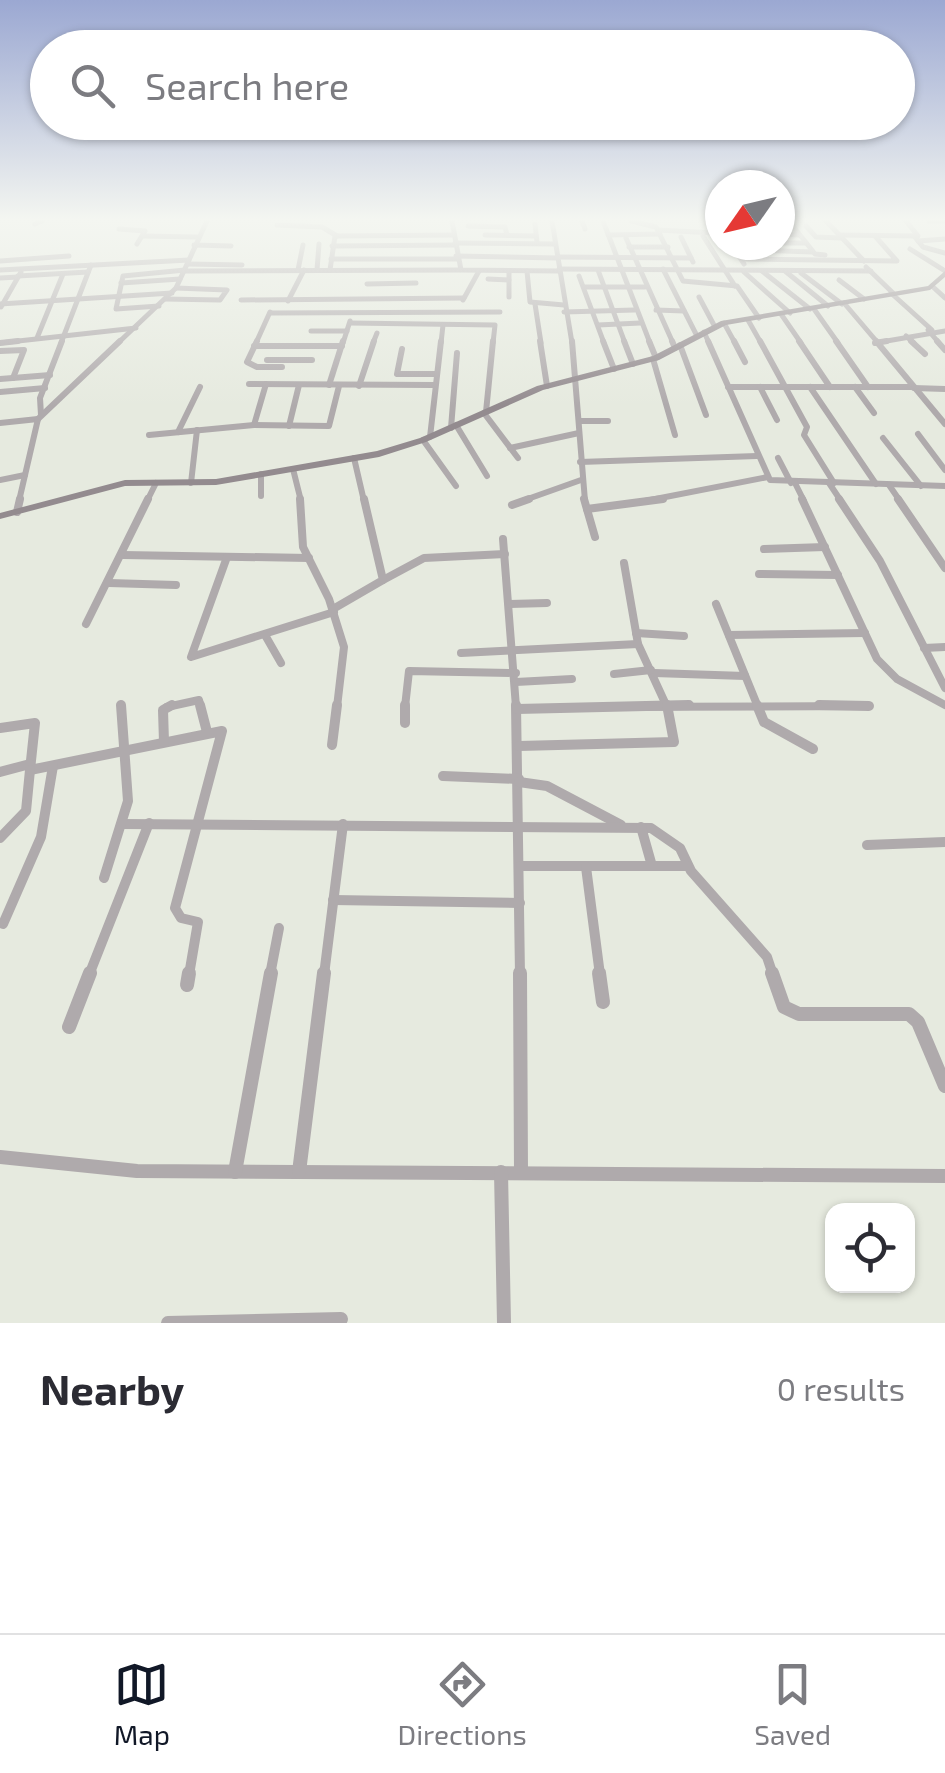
<!DOCTYPE html>
<style>
body{margin:0;font-family:"Exo 2",sans-serif;background:#f7f7f7;color:#2b2b33}
.controls{position:absolute;right:30px;bottom:30px;display:grid;overflow:hidden;border-radius:20px;box-shadow:0 2px 8px #0004}
.controls button{width:90px;height:90px;display:grid;place-items:center;padding:0;border:0;border-bottom:2px solid #e1e1e2;background:#fff;color:#2b2b33;font:50px sans-serif}
.compass{position:absolute;left:705px;top:170px;width:90px;height:90px;border-radius:50%;background:#fff;box-shadow:0 2px 8px #0004;rotate:236deg}
.list{margin:0;padding:0;list-style:none}
h2{display:flex;justify-content:space-between;align-items:center;height:130px;margin:0;padding:0 40px;font-size:42px}
h2 small{font-size:32px;font-weight:400;color:#7c7c81}
.icon{flex:none;width:55px;height:55px;fill:none;stroke:currentColor;stroke-width:2;stroke-linecap:round;stroke-linejoin:round}
.map{position:relative;flex:none;width:945px;height:1323px;overflow:hidden}
.search{position:absolute;background:#fff;box-shadow:0 2px 8px #0004;left:30px;right:30px;top:30px;height:110px;display:flex;align-items:center;gap:25px;box-sizing:border-box;padding:0 35px;border-radius:55px;color:#7c7c81;font-size:38px}
.sheet{height:310px;background:#fff}
nav{display:flex;justify-content:space-around;align-items:center;box-sizing:border-box;height:140px;border-top:2px solid #e1e1e2;background:#fff;font-size:28px;color:#7c7c81}
nav a{display:grid;justify-items:center;gap:5px}
nav .on{color:#111827}
.map>svg:first-child{display:block}
.lines{fill:none;stroke-linecap:round;stroke-linejoin:round}
.street-far4{stroke:#afaaac;stroke-width:5}
.street-far3{stroke:#afaaac;stroke-width:6}
.street-far2{stroke:#afaaac;stroke-width:8}
.street-far1{stroke:#afaaac;stroke-width:10}
.street{stroke:#afaaac;stroke-width:14}
.secondary{fill:#938b8f;fill-rule:evenodd}
</style>
<div class="map">
<svg width="945" height="1323" viewBox="0 0 945 1323">
<rect width="100%" height="100%" fill="#e6eadf"/>
<g class="lines">
<g class="street-far4">
<path d="M 452,221 L 461,270 L 560,271"/>
<path d="M 552,221 L 572,343"/>
<path d="M 582,221 L 585,229"/>
<path d="M 603,221 L 650,343"/>
<path d="M 631,221 L 656,227 L 683,281 L 737,286 L 759,318"/>
<path d="M 789,221 L 815,254 L 825,255"/>
<path d="M 826,221 L 864,261"/>
<path d="M 929,221 L 945,221"/>
<path d="M 35,224 L 42,221"/>
<path d="M 535,224 L 537,242"/>
<path d="M 277,225 L 322,227 L 337,236"/>
<path d="M 468,226 L 505,227 L 507,235"/>
<path d="M 806,226 L 816,237 L 842,238"/>
<path d="M 119,229 L 145,231 L 137,244"/>
<path d="M 658,230 L 715,233 L 706,221"/>
<path d="M 780,234 L 799,235"/>
<path d="M 485,235 L 536,236"/>
<path d="M 608,235 L 660,234"/>
<path d="M 840,235 L 918,236 L 906,221"/>
<path d="M 143,236 L 197,237"/>
<path d="M 703,236 L 735,286"/>
<path d="M 914,236 L 923,247 L 945,253"/>
<path d="M 681,237 L 693,262"/>
<path d="M 626,238 L 673,343"/>
<path d="M 918,241 L 945,239"/>
<path d="M 455,243 L 555,244"/>
<path d="M 780,243 L 806,243"/>
<path d="M 194,245 L 231,246"/>
<path d="M 732,245 L 744,264"/>
<path d="M 332,246 L 455,245"/>
<path d="M 629,247 L 668,247"/>
<path d="M 910,249 L 945,271"/>
<path d="M 753,250 L 813,252"/>
<path d="M 456,256 L 558,258"/>
<path d="M 557,257 L 691,258"/>
<path d="M 331,259 L 457,259"/>
<path d="M 741,259 L 897,261 L 875,236"/>
<path d="M 0,261 L 69,256"/>
<path d="M 188,264 L 242,265"/>
<path d="M 866,267 L 893,293"/>
<path d="M 559,269 L 871,271"/>
<path d="M 663,269 L 697,336"/>
<path d="M 0,270 L 189,260"/>
<path d="M 298,270 L 303,245"/>
<path d="M 317,270 L 319,244"/>
<path d="M 330,270 L 335,236 L 454,235"/>
<path d="M 598,270 L 625,343"/>
<path d="M 184,271 L 460,270"/>
<path d="M 509,271 L 509,297"/>
<path d="M 527,271 L 530,302 L 564,305"/>
<path d="M 762,271 L 810,309"/>
<path d="M 785,271 L 828,306"/>
<path d="M 744,272 L 790,313"/>
<path d="M 801,273 L 842,304"/>
<path d="M 18,276 L 88,272"/>
<path d="M 579,276 L 604,343"/>
<path d="M 0,278 L 18,277"/>
<path d="M 488,279 L 509,280"/>
<path d="M 839,280 L 864,299"/>
<path d="M 121,283 L 180,279"/>
<path d="M 367,284 L 416,283"/>
<path d="M 932,286 L 945,298"/>
<path d="M 584,287 L 645,287"/>
<path d="M 891,293 L 932,330"/>
<path d="M 699,297 L 715,327"/>
<path d="M 165,299 L 220,300 L 227,290 L 176,288"/>
<path d="M 241,300 L 464,298"/>
<path d="M 463,300 L 479,271"/>
<path d="M 288,301 L 304,270"/>
<path d="M 844,303 L 878,343"/>
<path d="M 0,304 L 172,293"/>
<path d="M 535,304 L 541,343"/>
<path d="M 159,306 L 116,309 L 123,276 L 185,270"/>
<path d="M 1,307 L 21,272"/>
<path d="M 814,309 L 838,343"/>
<path d="M 656,310 L 684,311"/>
<path d="M 564,312 L 634,310"/>
<path d="M 270,313 L 500,312"/>
<path d="M 781,314 L 801,343"/>
<path d="M 748,320 L 761,343"/>
<path d="M 350,323 L 495,325 L 493,343"/>
<path d="M 724,323 L 735,343"/>
<path d="M 598,325 L 640,323"/>
<path d="M 928,330 L 939,343"/>
<path d="M 311,331 L 347,331"/>
<path d="M 704,332 L 709,343"/>
<path d="M 906,336 L 914,343"/>
<path d="M 37,338 L 63,274"/>
<path d="M 0,343 L 136,328"/>
<path d="M 61,343 L 91,265"/>
<path d="M 118,343 L 176,288 L 207,221"/>
<path d="M 256,343 L 270,312"/>
<path d="M 343,343 L 350,321"/>
<path d="M 373,343 L 377,333"/>
<path d="M 441,343 L 443,325"/>
<path d="M 875,343 L 945,331"/>
</g>
<g class="street-far3">
<path d="M 257,341 L 247,362 L 257,367 L 282,367"/>
<path d="M 540,341 L 547,386"/>
<path d="M 572,341 L 585,501"/>
<path d="M 603,341 L 614,369"/>
<path d="M 624,341 L 633,364"/>
<path d="M 649,341 L 656,358"/>
<path d="M 672,341 L 675,348"/>
<path d="M 708,341 L 770,480 L 945,486"/>
<path d="M 734,341 L 745,362"/>
<path d="M 760,341 L 807,427 L 804,435 L 834,483"/>
<path d="M 799,341 L 830,387"/>
<path d="M 836,341 L 868,387"/>
<path d="M 876,341 L 945,424"/>
<path d="M 911,341 L 925,354"/>
<path d="M 937,341 L 945,350"/>
<path d="M 0,343 L 18,341"/>
<path d="M 875,343 L 887,341"/>
<path d="M 680,345 L 706,415"/>
<path d="M 254,346 L 342,346"/>
<path d="M 402,349 L 397,374 L 436,374"/>
<path d="M 0,351 L 24,350 L 13,378"/>
<path d="M 653,359 L 675,435"/>
<path d="M 267,360 L 312,360"/>
<path d="M 0,379 L 50,375"/>
<path d="M 249,384 L 434,385"/>
<path d="M 329,385 L 343,341"/>
<path d="M 359,386 L 374,341"/>
<path d="M 728,387 L 911,387"/>
<path d="M 760,387 L 777,420"/>
<path d="M 810,387 L 876,484"/>
<path d="M 855,387 L 874,413"/>
<path d="M 914,388 L 945,389"/>
<path d="M 0,392 L 45,388"/>
<path d="M 486,412 L 493,341"/>
<path d="M 484,413 L 518,458"/>
<path d="M 41,415 L 40,398 L 62,341"/>
<path d="M 579,421 L 608,421"/>
<path d="M 0,423 L 38,419"/>
<path d="M 254,425 L 266,384"/>
<path d="M 456,425 L 487,476"/>
<path d="M 289,426 L 299,385"/>
<path d="M 451,428 L 457,353"/>
<path d="M 178,432 L 200,387"/>
<path d="M 918,434 L 945,470"/>
<path d="M 149,435 L 254,425 L 329,426 L 339,386"/>
<path d="M 430,437 L 441,341"/>
<path d="M 883,438 L 921,486"/>
<path d="M 423,440 L 456,486"/>
<path d="M 510,448 L 579,433"/>
<path d="M 354,458 L 364,501"/>
<path d="M 778,458 L 791,483"/>
<path d="M 580,462 L 757,456"/>
<path d="M 293,469 L 301,501"/>
<path d="M 261,474 L 261,496"/>
<path d="M 0,480 L 25,475"/>
<path d="M 191,483 L 197,430"/>
<path d="M 795,483 L 804,501"/>
<path d="M 829,483 L 841,501"/>
<path d="M 889,485 L 900,501"/>
<path d="M 19,501 L 38,419 L 120,341"/>
<path d="M 147,501 L 156,483"/>
<path d="M 522,501 L 581,480"/>
<path d="M 645,501 L 768,477"/>
</g>
<g class="street-far2">
<path d="M 300,499 L 303,547 L 329,599 L 344,647 L 337,707"/>
<path d="M 584,499 L 595,537"/>
<path d="M 802,499 L 877,659 L 897,679 L 945,705"/>
<path d="M 839,499 L 880,561 L 945,688"/>
<path d="M 898,499 L 945,568"/>
<path d="M 512,505 L 529,499"/>
<path d="M 587,509 L 663,499"/>
<path d="M 17,512 L 20,499"/>
<path d="M 503,539 L 516,707"/>
<path d="M 764,549 L 825,547"/>
<path d="M 123,555 L 309,558"/>
<path d="M 227,557 L 191,657 L 334,612"/>
<path d="M 624,563 L 638,644 L 667,707"/>
<path d="M 759,574 L 838,575"/>
<path d="M 383,580 L 424,558 L 505,554"/>
<path d="M 109,583 L 176,585"/>
<path d="M 510,604 L 547,603"/>
<path d="M 716,604 L 758,707"/>
<path d="M 333,609 L 383,580 L 364,499"/>
<path d="M 86,624 L 148,499"/>
<path d="M 636,633 L 684,636"/>
<path d="M 265,635 L 281,663"/>
<path d="M 729,635 L 865,633"/>
<path d="M 924,648 L 945,647"/>
<path d="M 461,653 L 638,644"/>
<path d="M 654,673 L 745,676"/>
<path d="M 614,674 L 651,670"/>
<path d="M 516,682 L 572,679"/>
<path d="M 167,707 L 199,700 L 201,707"/>
<path d="M 405,707 L 409,671 L 516,673"/>
<path d="M 590,707 L 869,706"/>
</g>
<g class="street-far1">
<path d="M 200,705 L 207,732"/>
<path d="M 405,705 L 405,723"/>
<path d="M 516,705 L 520,975"/>
<path d="M 757,705 L 764,722 L 813,749"/>
<path d="M 819,705 L 869,706"/>
<path d="M 517,709 L 689,705"/>
<path d="M 0,728 L 35,723 L 30,770 L 222,731 L 175,908 L 181,918 L 198,922 L 189,975"/>
<path d="M 164,742 L 163,710 L 172,705"/>
<path d="M 332,745 L 337,705"/>
<path d="M 519,746 L 674,742 L 667,705"/>
<path d="M 0,772 L 30,764"/>
<path d="M 443,776 L 519,779"/>
<path d="M 519,782 L 547,786 L 621,825"/>
<path d="M 122,824 L 651,828 L 680,848 L 691,871 L 767,957 L 773,975"/>
<path d="M 641,827 L 652,866"/>
<path d="M 0,838 L 26,811 L 30,770"/>
<path d="M 867,845 L 945,842"/>
<path d="M 521,866 L 687,866"/>
<path d="M 586,867 L 600,975"/>
<path d="M 104,878 L 128,801 L 121,705"/>
<path d="M 333,900 L 520,903"/>
<path d="M 3,924 L 41,837 L 53,766"/>
<path d="M 89,975 L 149,823"/>
<path d="M 270,975 L 279,928"/>
<path d="M 324,975 L 343,824"/>
</g>
<g class="street">
<path d="M 520,973 L 521,1172"/>
<path d="M 599,973 L 603,1002"/>
<path d="M 772,973 L 784,1007 L 799,1014 L 909,1014 L 918,1022 L 945,1086"/>
<path d="M 187,985 L 189,973"/>
<path d="M 69,1027 L 90,973"/>
<path d="M 0,1157 L 137,1171 L 945,1176"/>
<path d="M 235,1172 L 271,973"/>
<path d="M 299,1172 L 324,973"/>
<path d="M 501,1172 L 504,1323"/>
<path d="M 168,1323 L 341,1319"/>
</g>
<path class="secondary" d="M 945,271 L 945,277 L 930,290 L 726,325 L 659,360 L 543,390 L 426,442 L 379,457 L 216,485 L 125,486 L 0,519 L 0,513 L 125,480 L 216,479 L 377,451 L 420,438 L 537,386 L 653,356 L 721,321 L 928,286 Z"/>
</g>
<linearGradient id="sky" x2="0" y2="1"><stop stop-color="#9ba8d2"/><stop offset="0.54" stop-color="#f4f6f1"/><stop offset="1" stop-color="#f4f6f1" stop-opacity="0"/></linearGradient>
<rect width="945" height="406" fill="url(#sky)"/>
</svg>
<div class="controls">
<button><svg class="icon" aria-label="locate" viewBox="0 0 24 24"><circle cx="12" cy="12" r="6"/><path d="M12 2v4M12 18v4M2 12h4M18 12h4"/></svg></button>
</div>
<svg class="compass" viewBox="-18 -18 36 36"><path d="M0-13l5 13h-10z" fill="#e53935"/><path d="M0 13l5-13h-10z" fill="#7c7c81"/></svg>
<div class="search"><svg class="icon" aria-label="search" viewBox="0 0 24 24"><circle cx="10" cy="10" r="6"/><path d="M15 15l6 6"/></svg>Search here</div>
</div>
<section class="sheet">
<h2>Nearby<small>0 results</small></h2>
<ul class="list">
</ul>
</section>
<nav>
<a class="on"><svg class="icon" aria-label="map" viewBox="0 0 24 24"><path d="M3 6l6-2 6 2 6-2v14l-6 2-6-2-6 2zM9 4v14M15 6v14"/></svg>Map</a>
<a><svg class="icon" aria-label="directions" viewBox="0 0 24 24"><path d="M12 3l9 9-9 9-9-9zM9 14v-3h6M13 9l2 2-2 2"/></svg>Directions</a>
<a><svg class="icon" aria-label="saved" viewBox="0 0 24 24"><path d="M7 4h10v16l-5-4-5 4z"/></svg>Saved</a>
</nav>
